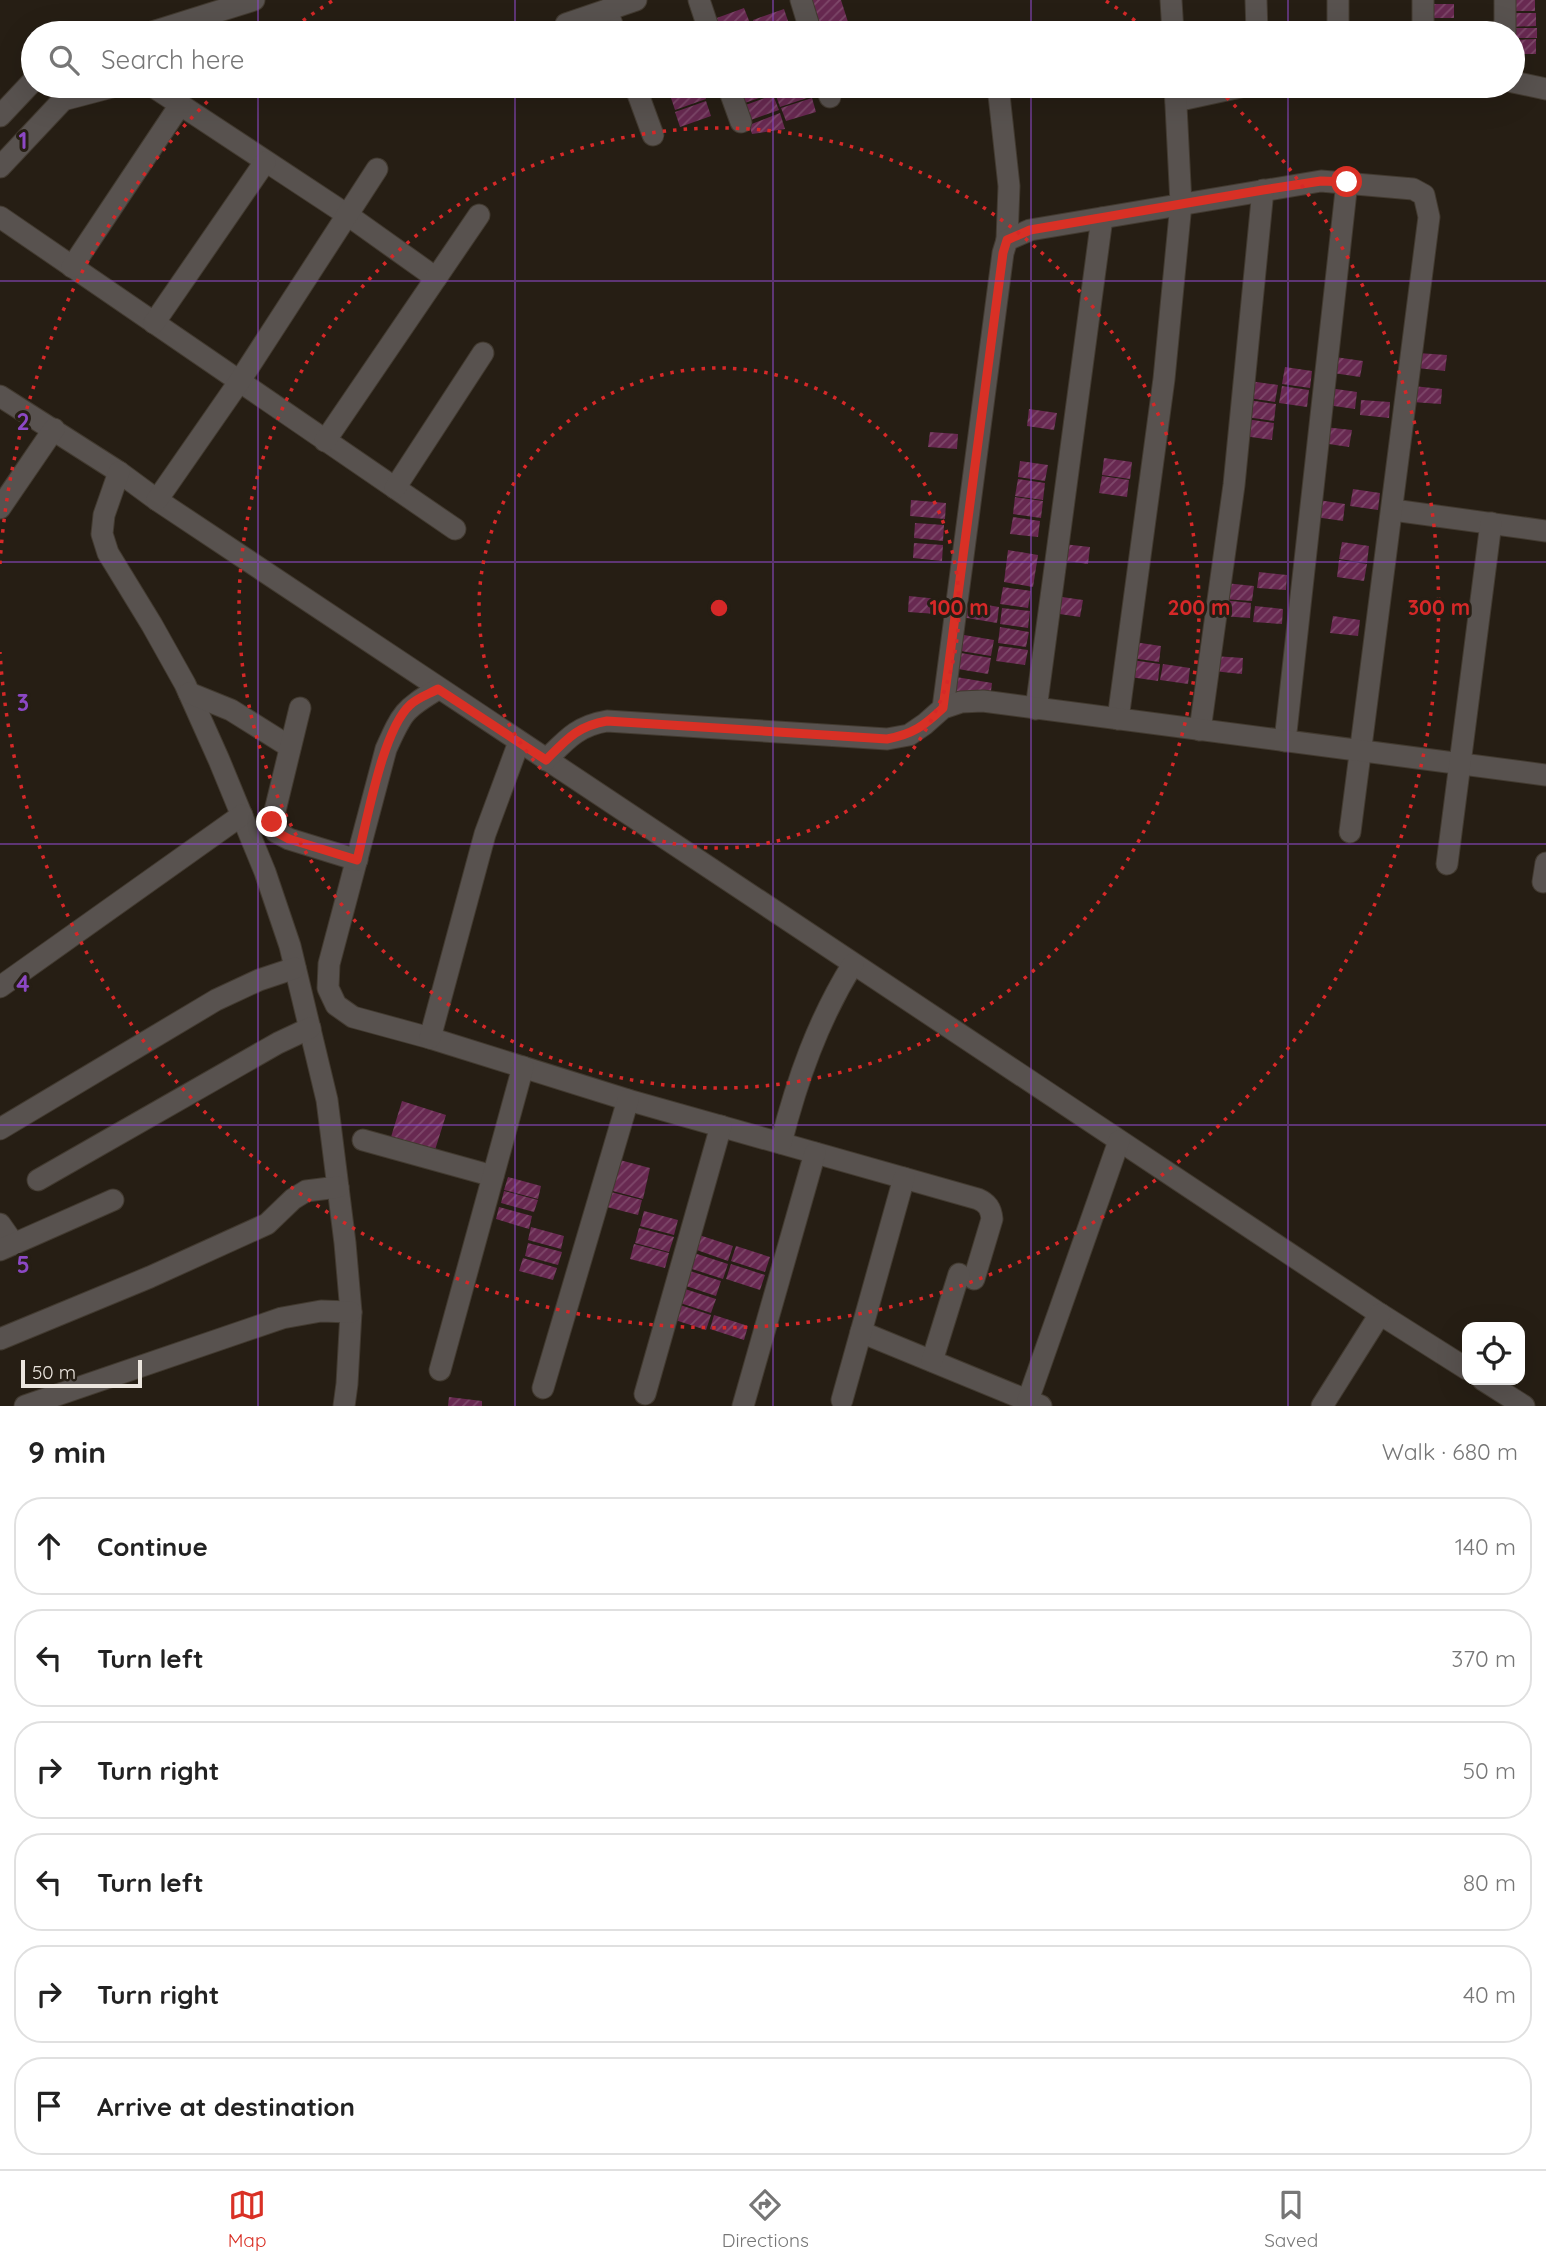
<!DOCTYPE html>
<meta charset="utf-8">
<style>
body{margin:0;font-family:Quicksand,sans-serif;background:#f6f6f6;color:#222}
.controls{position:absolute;right:21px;bottom:21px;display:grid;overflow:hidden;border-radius:14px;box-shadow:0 7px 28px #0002}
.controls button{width:63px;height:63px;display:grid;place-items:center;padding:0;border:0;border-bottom:2px solid #e0e0e0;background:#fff;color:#222;font:35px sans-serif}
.scale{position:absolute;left:21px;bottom:18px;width:121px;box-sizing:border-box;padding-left:7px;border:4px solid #ebe5de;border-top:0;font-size:19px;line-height:24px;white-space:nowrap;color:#ebe5de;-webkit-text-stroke:5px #261e14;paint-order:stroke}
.stop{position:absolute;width:21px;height:21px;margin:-16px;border:5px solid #d93025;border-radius:50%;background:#fff}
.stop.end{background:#d93025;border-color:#fff;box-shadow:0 2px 7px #0008}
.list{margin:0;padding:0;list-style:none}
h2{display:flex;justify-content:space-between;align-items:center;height:91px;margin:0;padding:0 28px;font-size:30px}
h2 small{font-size:23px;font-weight:400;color:#767676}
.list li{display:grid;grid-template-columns:46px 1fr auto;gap:21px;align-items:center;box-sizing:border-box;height:98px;margin:0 14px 14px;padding:0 14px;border:2px solid #e0e0e0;border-radius:28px}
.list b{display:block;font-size:26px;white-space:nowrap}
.list em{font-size:23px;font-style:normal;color:#767676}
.icon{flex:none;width:38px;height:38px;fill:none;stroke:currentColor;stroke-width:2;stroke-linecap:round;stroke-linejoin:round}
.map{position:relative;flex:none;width:1546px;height:1406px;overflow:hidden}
.search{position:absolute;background:#fff;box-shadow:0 7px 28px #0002;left:21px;right:21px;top:21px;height:77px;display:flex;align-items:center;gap:18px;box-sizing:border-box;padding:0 24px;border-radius:38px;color:#767676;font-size:26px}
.sheet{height:763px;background:#fff}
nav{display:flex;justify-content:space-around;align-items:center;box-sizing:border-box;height:98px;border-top:2px solid #e0e0e0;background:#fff;font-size:19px;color:#767676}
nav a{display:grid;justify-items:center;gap:4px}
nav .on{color:#d93025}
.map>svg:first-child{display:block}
.building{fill:url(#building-hatch)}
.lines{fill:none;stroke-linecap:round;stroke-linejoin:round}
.minor-casing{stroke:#423a30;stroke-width:23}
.minor{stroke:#58524f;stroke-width:21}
.route{stroke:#d93025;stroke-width:9}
.grid{fill:none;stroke:#8c48c4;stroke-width:2;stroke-opacity:0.55}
.ring{fill:none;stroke:#d62828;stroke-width:3.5;stroke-dasharray:3.5 7}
.grid-label{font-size:23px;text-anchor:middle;font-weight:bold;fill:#8c48c4;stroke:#261e14;stroke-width:6;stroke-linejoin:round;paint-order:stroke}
.centre{fill:#d62828;stroke:#261e14;stroke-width:3.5}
.ring-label{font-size:21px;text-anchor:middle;font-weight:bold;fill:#d62828;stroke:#261e14;stroke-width:6;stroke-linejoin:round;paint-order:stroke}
</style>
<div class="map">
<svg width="1546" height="1406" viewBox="0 0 1546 1406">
<defs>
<pattern id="building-hatch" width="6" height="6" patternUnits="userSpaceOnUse" patternTransform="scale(1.75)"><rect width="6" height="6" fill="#682951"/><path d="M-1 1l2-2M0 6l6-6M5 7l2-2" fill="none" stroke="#7e486a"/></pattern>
</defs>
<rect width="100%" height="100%" fill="#261e14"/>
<g class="building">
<path d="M 807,0 L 841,0 L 848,22 L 817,32 Z"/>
<rect x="1508" y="0" width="27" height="11"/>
<rect x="1427" y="4" width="27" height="14"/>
<path d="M 744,8 L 750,23 L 719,33 L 714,19 Z"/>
<path d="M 784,9 L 789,24 L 758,33 L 753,20 Z"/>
<path d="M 1509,13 L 1536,13 L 1536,26 L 1509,27 Z"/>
<path d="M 848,23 L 849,33 L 819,33 Z"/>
<path d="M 679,24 L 682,33 L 655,33 Z"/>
<path d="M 751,26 L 754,33 L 732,33 Z"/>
<path d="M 1509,28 L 1537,28 L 1537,38 L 1513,38 Z"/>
<path d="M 1536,39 L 1536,54 L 1513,54 L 1513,40 Z"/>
<path d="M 695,86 L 701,86 L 706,99 L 675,110 L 670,95 Z"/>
<path d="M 747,86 L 770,86 L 773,93 L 742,104 L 736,89 Z"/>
<path d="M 798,86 L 806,86 L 810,97 L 780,107 L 775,93 Z"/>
<path d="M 773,95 L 779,110 L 748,121 L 743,106 Z"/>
<path d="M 812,98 L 816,112 L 786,121 L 781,108 Z"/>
<path d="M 706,101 L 711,116 L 680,127 L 675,112 Z"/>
<path d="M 780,113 L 785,129 L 752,134 L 749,125 Z"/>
<path d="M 1418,353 L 1447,355 L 1445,371 L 1417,368 Z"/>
<path d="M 1335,357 L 1363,361 L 1360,377 L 1333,373 Z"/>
<path d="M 1285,367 L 1312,371 L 1310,388 L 1282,384 Z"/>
<path d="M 1250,381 L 1278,385 L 1275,402 L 1248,398 Z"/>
<path d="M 1282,386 L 1309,390 L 1307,407 L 1279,403 Z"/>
<path d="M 1413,386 L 1442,389 L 1441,404 L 1412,402 Z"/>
<path d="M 1329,388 L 1357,392 L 1355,409 L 1327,405 Z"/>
<path d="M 1248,400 L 1276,404 L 1274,421 L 1246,417 Z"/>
<path d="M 1361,400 L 1390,402 L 1389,418 L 1360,415 Z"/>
<path d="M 1029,409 L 1057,413 L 1054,430 L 1027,426 Z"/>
<path d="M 1246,419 L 1274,423 L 1272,440 L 1244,436 Z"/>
<path d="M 1324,427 L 1352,430 L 1349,447 L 1322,443 Z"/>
<path d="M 930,432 L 958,434 L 957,449 L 928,447 Z"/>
<path d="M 1104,458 L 1132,462 L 1130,479 L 1102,475 Z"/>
<path d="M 1020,461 L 1048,465 L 1045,481 L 1018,477 Z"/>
<path d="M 1102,476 L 1129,480 L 1127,497 L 1099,493 Z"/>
<path d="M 1018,479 L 1045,483 L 1043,500 L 1015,496 Z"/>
<path d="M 1353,489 L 1380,493 L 1378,510 L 1350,506 Z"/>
<path d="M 1015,497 L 1043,501 L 1041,518 L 1013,514 Z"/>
<path d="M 911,500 L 946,503 L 945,519 L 910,516 Z"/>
<path d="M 1318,500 L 1345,504 L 1343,521 L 1315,517 Z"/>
<path d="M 1013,517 L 1040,521 L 1038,537 L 1010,534 Z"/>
<path d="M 915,523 L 944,525 L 943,541 L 914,538 Z"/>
<path d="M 1342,542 L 1369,546 L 1367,563 L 1339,559 Z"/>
<path d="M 914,543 L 943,545 L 942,561 L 913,558 Z"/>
<path d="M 1063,544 L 1090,547 L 1088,564 L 1060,560 Z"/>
<path d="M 1008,550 L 1038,555 L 1033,587 L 1004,582 Z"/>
<path d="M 1339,560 L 1367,564 L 1364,581 L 1337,577 Z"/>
<path d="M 1259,572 L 1287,575 L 1286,590 L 1257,588 Z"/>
<path d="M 1225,583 L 1254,586 L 1252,601 L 1223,599 Z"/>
<path d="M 1003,587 L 1031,591 L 1028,608 L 1000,604 Z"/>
<path d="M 909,596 L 938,599 L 937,614 L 908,612 Z"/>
<path d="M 1055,596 L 1083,600 L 1080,617 L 1053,613 Z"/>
<path d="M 1222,600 L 1251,603 L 1250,618 L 1221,616 Z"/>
<path d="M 963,601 L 999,607 L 997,623 L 961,617 Z"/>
<path d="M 1255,606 L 1283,609 L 1282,624 L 1253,622 Z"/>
<path d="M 1002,608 L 1030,611 L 1028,628 L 1000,624 Z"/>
<path d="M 1333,616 L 1360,620 L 1358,636 L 1330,633 Z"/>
<path d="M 1000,627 L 1029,632 L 1026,647 L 998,643 Z"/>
<path d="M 958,634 L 994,640 L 991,656 L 955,650 Z"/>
<path d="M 1134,642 L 1161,646 L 1159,662 L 1131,658 Z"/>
<path d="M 999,646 L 1028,650 L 1025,665 L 996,661 Z"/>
<path d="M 955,652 L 991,658 L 988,674 L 952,668 Z"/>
<path d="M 1214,656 L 1243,658 L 1242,674 L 1213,671 Z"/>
<path d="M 1132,660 L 1160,664 L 1158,681 L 1130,677 Z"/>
<path d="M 1163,664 L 1190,668 L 1188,684 L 1160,680 Z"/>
<path d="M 956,677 L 992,683 L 990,699 L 954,693 Z"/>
<path d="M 402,1101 L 446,1115 L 435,1150 L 391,1137 Z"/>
<path d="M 616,1159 L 650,1168 L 643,1199 L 609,1190 Z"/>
<path d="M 508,1177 L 541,1186 L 538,1199 L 504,1190 Z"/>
<path d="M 504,1191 L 538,1200 L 534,1212 L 501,1203 Z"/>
<path d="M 607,1191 L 642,1200 L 638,1215 L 603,1206 Z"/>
<path d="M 499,1207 L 532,1216 L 529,1229 L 496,1219 Z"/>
<path d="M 644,1211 L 678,1220 L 674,1235 L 640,1226 Z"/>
<path d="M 531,1227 L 564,1236 L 561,1249 L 528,1240 Z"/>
<path d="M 639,1228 L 674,1237 L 669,1252 L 635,1243 Z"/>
<path d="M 699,1235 L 733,1246 L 728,1261 L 694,1249 Z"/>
<path d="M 528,1243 L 562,1252 L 558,1265 L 525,1256 Z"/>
<path d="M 634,1244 L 669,1253 L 665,1268 L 630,1259 Z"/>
<path d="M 736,1246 L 770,1257 L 765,1272 L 731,1261 Z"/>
<path d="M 694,1253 L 728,1264 L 723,1279 L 689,1268 Z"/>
<path d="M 523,1258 L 557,1268 L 553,1280 L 519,1271 Z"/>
<path d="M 731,1264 L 765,1275 L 760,1290 L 726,1279 Z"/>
<path d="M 687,1270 L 721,1281 L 716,1296 L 683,1285 Z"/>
<path d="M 682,1288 L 716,1299 L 711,1313 L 677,1302 Z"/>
<path d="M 677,1304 L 711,1315 L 706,1330 L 672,1319 Z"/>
<path d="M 714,1315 L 748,1326 L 744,1340 L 710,1329 Z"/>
<path d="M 449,1397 L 482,1401 L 482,1406 L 448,1406 Z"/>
</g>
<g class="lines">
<g class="minor-casing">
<g id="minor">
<path d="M 699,0 L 710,33"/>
<path d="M 801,0 L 811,33"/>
<path d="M 1171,0 L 1173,33"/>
<path d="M 1256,0 L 1257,33"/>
<path d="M 1423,0 L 1423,33"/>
<path d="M 1505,0 L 1505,33"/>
<path d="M 607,10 L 615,33"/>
<path d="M 566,24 L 636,0"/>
<path d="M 149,33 L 254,0"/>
<path d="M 1338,33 L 1338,0"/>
<path d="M 1513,82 L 1546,89"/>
<path d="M 152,86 L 349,216 L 436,278"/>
<path d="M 635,86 L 653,135"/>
<path d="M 728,86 L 741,122"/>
<path d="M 826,86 L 830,97"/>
<path d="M 999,95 L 1009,186 L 1007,240"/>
<path d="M 1176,101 L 1245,86"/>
<path d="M 0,116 L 33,81"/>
<path d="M 0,167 L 63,100 L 116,86"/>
<path d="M 0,217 L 455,529"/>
<path d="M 72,267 L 180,105"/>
<path d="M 154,323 L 265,162"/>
<path d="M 0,396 L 119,472 L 157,500 L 1380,1314 L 1467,1369"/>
<path d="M 325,441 L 479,215"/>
<path d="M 119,472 L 104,515 L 102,534 L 108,553 L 152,625 L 185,684 L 219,760 L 265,872 L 290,946 L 327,1100 L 345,1243 L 351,1312 L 347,1384 L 344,1406"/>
<path d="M 395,488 L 483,353"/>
<path d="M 157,500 L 239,382 L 377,169"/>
<path d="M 0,508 L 54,429"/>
<path d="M 1393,510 L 1546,531"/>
<path d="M 438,689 C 404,709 402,713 386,749 L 329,964 L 328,988 L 336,1005 L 353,1017 L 430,1038 L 628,1100 L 978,1199 C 987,1203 991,1208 992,1219 L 974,1279"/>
<path d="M 189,693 L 231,710 L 290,747"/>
<path d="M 300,708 L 272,823 L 276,832 L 289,839 L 357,860"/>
<path d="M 943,708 L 1003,253 L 1007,240 L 1030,230 L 1321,181 L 1413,189 L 1424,195 L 1429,217 L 1350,832"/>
<path d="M 1036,709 L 1102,218"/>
<path d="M 1118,719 L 1164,379 L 1181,204 L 1175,86"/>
<path d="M 1200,730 L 1234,485 L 1263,190"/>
<path d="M 1285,741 L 1347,182"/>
<path d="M 546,760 C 566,740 577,726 607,721 L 887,739 L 909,735 L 925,724 L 943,708 L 961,702 L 983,701 L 1546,775"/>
<path d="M 1447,864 L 1491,523"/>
<path d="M 1543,882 L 1546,863"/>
<path d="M 0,987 L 242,815"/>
<path d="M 430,1038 L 485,834 L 519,742"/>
<path d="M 0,1129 L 216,1000 L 259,980 L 295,968"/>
<path d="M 363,1140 L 493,1176"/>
<path d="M 781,1143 C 797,1080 818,1020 853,964"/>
<path d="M 38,1180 L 278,1043 L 310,1028"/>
<path d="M 0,1224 L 14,1244"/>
<path d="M 0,1250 L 113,1200"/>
<path d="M 861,1332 L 1041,1406"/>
<path d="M 0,1339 L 150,1277 L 267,1224 L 293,1199 L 306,1191 L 338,1187"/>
<path d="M 932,1361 L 959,1274"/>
<path d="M 440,1370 L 523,1067"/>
<path d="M 1483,1380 L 1524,1406"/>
<path d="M 543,1388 L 628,1100"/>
<path d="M 645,1394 L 721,1126"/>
<path d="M 842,1400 L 904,1178"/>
<path d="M 1028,1400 L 1119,1141"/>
<path d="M 25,1406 L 282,1318 L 321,1311 L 351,1312"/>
<path d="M 743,1406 L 815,1153"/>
<path d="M 1322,1406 L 1380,1314"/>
</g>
</g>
<use href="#minor" class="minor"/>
</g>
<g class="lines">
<path class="route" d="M 272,822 L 276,832 L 289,839 L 357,860 C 367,822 382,731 410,705 C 417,698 429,694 438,689 L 546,760 C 566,740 577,726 607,721 L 887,739 C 913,734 924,726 943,708 L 1003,253 L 1007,240 L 1030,230 L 1263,190 L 1321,181 L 1347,182"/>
</g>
<path class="grid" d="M 258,0 L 258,33M 515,0 L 515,33M 773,0 L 773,33M 1031,0 L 1031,33M 1288,0 L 1288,33M 258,86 L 258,1406M 515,86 L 515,1406M 773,86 L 773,1406M 1031,86 L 1031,1406M 1288,86 L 1288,1406M 0,281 L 1546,281M 0,562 L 1546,562M 0,844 L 1546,844M 0,1125 L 1546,1125"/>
<g class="ring">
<circle cx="719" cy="608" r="240"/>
<circle cx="719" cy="608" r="480"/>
<path d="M0 564A720 720 0 0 1 219 90M286 33A720 720 0 0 1 332 1M1106 1A720 720 0 0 1 1152 33M1219 90A720 720 0 1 1 0 652"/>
</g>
<g class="grid-label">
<text x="23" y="149">1</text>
<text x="23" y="430">2</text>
<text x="23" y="711">3</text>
<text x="23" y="992">4</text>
<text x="23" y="1273">5</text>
</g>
<circle cx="719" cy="608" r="10" class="centre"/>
<g class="ring-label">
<text x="959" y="615">100 m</text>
<text x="1199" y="615">200 m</text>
<text x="1439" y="615">300 m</text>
</g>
</svg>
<div class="controls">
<button><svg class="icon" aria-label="locate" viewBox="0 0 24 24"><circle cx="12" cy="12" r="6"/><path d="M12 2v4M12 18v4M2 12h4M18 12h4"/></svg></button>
</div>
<div class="scale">50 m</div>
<div class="stop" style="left:1347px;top:182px"></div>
<div class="stop end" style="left:272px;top:822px"></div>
<div class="search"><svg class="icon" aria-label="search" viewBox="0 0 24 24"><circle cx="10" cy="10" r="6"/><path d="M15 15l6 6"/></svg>Search here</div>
</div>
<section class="sheet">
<h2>9 min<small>Walk · 680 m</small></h2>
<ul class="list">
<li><svg class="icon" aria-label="ahead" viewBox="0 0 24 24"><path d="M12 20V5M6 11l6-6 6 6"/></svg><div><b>Continue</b></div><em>140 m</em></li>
<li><svg class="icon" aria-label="left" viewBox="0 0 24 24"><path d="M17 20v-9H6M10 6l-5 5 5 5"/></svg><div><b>Turn left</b></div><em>370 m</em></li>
<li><svg class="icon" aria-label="right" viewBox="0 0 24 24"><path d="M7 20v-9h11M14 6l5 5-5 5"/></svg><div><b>Turn right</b></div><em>50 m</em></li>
<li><svg class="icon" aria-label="left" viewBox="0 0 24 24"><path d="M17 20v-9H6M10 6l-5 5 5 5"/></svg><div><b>Turn left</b></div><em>80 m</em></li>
<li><svg class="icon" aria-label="right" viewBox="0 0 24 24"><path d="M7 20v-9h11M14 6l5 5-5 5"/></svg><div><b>Turn right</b></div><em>40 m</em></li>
<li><svg class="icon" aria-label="arrive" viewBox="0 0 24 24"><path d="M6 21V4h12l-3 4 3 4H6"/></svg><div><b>Arrive at destination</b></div></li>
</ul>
</section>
<nav>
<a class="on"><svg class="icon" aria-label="map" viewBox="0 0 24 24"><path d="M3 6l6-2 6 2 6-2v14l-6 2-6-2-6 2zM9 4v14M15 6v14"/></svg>Map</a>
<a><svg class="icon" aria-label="directions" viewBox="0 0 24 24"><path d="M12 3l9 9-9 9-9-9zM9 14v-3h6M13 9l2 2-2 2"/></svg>Directions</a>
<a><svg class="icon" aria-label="saved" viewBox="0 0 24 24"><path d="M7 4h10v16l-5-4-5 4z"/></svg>Saved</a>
</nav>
